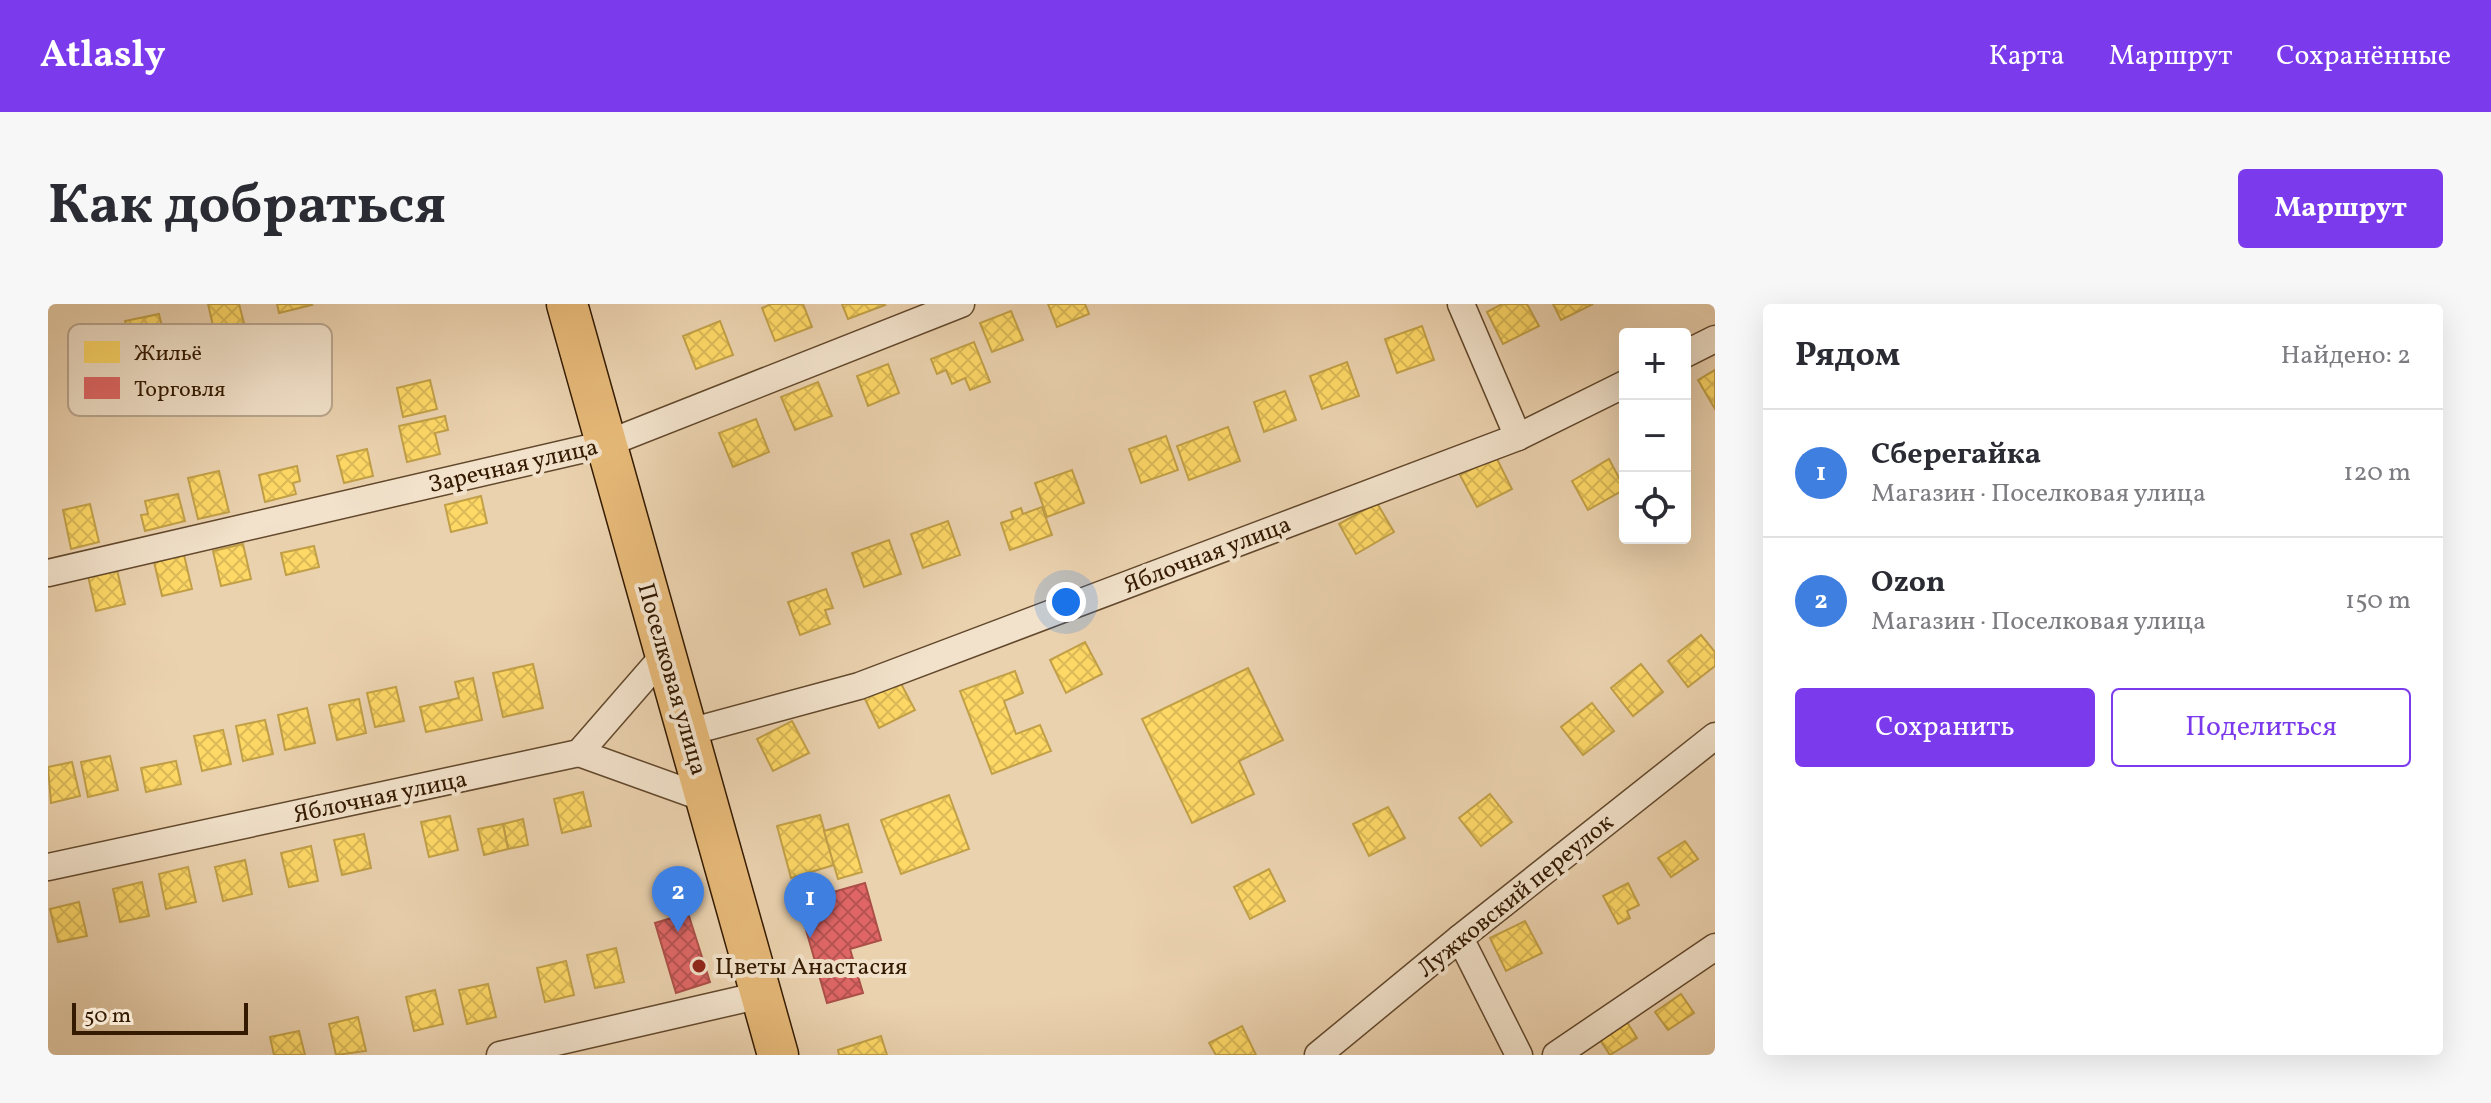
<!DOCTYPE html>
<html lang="ru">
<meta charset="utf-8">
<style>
body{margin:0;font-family:Vollkorn,serif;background:#f7f7f7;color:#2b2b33}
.controls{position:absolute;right:24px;top:24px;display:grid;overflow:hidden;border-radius:8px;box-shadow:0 8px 32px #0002}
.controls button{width:72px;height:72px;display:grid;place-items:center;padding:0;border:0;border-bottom:2px solid #e1e1e2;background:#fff;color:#2b2b33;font:40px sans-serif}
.scale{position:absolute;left:24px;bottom:20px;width:176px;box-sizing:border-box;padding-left:8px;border:4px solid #341a00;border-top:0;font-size:22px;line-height:28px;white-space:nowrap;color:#341a00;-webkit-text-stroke:6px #f2e2cb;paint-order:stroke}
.you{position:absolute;left:1018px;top:298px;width:28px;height:28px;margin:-20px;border:6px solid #fff;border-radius:50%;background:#1a73e8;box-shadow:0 0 0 12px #1a73e833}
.badge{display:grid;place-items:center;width:52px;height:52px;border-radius:50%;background:#7c3aed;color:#fff;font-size:26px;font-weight:700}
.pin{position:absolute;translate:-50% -66px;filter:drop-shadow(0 2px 4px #0008)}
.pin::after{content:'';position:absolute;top:42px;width:28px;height:24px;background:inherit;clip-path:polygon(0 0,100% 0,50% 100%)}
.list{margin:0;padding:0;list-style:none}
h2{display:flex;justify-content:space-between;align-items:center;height:104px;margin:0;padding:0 32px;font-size:34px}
h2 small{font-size:26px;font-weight:400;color:#7c7c81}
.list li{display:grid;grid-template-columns:52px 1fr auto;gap:24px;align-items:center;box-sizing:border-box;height:128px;padding:0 32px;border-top:2px solid #e1e1e2}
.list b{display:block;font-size:30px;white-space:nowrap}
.list p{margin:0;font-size:26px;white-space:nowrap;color:#7c7c81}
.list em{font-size:26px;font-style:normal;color:#7c7c81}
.actions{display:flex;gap:16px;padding:24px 32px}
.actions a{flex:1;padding:18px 0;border:2px solid #7c3aed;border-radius:8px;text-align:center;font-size:28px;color:#7c3aed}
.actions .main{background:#7c3aed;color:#fff}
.icon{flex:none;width:44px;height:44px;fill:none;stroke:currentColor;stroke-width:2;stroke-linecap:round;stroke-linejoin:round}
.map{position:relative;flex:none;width:1667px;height:751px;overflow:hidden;border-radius:8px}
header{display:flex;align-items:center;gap:48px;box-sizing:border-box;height:112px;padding:0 40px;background:#7c3aed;color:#fff}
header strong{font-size:38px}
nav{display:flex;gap:44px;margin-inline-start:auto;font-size:28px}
.intro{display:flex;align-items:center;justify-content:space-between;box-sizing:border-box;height:192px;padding:0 48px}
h1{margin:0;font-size:56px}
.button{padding:20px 36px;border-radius:8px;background:#7c3aed;color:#fff;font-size:28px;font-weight:700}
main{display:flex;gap:48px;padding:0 48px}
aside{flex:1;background:#fff;border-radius:8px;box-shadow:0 8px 32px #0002}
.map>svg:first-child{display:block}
.homes{fill:url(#homes-cross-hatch);stroke:#c2a047;stroke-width:2}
.shops{fill:url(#shops-cross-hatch);stroke:#ac4f47;stroke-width:2}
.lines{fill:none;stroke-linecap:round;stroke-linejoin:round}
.minor-casing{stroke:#62482c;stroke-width:29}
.highway-casing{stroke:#341a00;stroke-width:43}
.minor{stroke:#f2e2cb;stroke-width:26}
.highway{stroke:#e6b978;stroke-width:40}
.poi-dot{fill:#8f2418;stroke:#f2e2cb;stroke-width:3}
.labels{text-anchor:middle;stroke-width:8;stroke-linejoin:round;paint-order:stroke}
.street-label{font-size:24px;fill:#341a00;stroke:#f2e2cb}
.poi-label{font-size:24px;fill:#341a00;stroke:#f2e2cb;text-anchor:start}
.key{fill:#f2e2cb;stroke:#b9a68e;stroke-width:2}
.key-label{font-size:22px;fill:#341a00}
</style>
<header>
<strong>Atlasly</strong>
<nav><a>Карта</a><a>Маршрут</a><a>Сохранённые</a></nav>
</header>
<div class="intro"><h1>Как добраться</h1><a class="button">Маршрут</a></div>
<main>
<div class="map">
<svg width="1667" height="751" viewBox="0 0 1667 751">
<defs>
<pattern id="homes-cross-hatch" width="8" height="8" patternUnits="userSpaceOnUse" patternTransform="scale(2)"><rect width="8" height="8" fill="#ffd966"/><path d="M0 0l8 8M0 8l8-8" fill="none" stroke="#dbba57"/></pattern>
<pattern id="shops-cross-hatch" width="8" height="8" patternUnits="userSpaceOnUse" patternTransform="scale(2)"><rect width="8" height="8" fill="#e06666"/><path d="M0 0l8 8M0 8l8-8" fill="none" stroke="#b65352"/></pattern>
</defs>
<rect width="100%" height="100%" fill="#ebd2af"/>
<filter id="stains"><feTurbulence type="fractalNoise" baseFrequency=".0025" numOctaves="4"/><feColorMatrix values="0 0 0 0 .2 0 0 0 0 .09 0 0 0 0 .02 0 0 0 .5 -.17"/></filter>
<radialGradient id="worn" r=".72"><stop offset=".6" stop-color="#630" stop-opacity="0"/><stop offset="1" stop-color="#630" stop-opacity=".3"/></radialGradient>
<g class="homes">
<path d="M 160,0 L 191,0 L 197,23 L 167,30 Z"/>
<path d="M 229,0 L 263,0 L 264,1 L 231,9 Z"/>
<path d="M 723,0 L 755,0 L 764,23 L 727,37 L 714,4 Z"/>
<path d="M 794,0 L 836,0 L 837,1 L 800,15 Z"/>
<path d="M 1000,0 L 1037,0 L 1041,10 L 1009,23 Z"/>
<path d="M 1454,0 L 1479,0 L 1491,22 L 1455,40 L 1439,8 Z"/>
<path d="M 1505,0 L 1545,0 L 1513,16 Z"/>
<path d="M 963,7 L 975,36 L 944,48 L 932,19 Z"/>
<path d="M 111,10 L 117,35 L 83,42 L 77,17 Z"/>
<path d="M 672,17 L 685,51 L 648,65 L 635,32 Z"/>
<path d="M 1374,22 L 1386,56 L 1349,69 L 1337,35 Z"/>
<path d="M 926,38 L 942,78 L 922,86 L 917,74 L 904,80 L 898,66 L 889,70 L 883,55 Z"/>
<path d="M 1299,58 L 1311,92 L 1274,105 L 1262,72 Z"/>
<path d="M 840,60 L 851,89 L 820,102 L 809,72 Z"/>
<path d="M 1667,66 L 1667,105 L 1650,76 Z"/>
<path d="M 382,76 L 389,105 L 355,113 L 349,84 Z"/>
<path d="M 770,78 L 784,112 L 747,126 L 733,93 Z"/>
<path d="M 1237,87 L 1248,116 L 1216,128 L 1206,98 Z"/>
<path d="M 397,112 L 400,126 L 387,129 L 392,150 L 359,158 L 351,122 Z"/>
<path d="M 708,115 L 721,148 L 685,163 L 671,129 Z"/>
<path d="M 1180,123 L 1192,157 L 1141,176 L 1129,142 Z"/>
<path d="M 1118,132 L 1130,166 L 1093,179 L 1081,145 Z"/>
<path d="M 319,145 L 325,172 L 296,179 L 289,152 Z"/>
<path d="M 1448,153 L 1464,185 L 1429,203 L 1412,171 Z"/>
<path d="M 1561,155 L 1577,185 L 1540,206 L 1524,177 Z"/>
<path d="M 249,162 L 252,177 L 245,179 L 248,190 L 217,198 L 211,171 Z"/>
<path d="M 1024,166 L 1036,199 L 999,213 L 987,179 Z"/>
<path d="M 171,167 L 181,208 L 150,215 L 140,174 Z"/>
<path d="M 130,190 L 137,217 L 97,227 L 93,211 L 100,210 L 97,197 Z"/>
<path d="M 433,192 L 439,219 L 403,228 L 397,201 Z"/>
<path d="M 1329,199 L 1346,228 L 1308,250 L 1291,220 Z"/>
<path d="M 42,200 L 51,238 L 23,245 L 15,206 Z"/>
<path d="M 994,203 L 1004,231 L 962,246 L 953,219 L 965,215 L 963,208 L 973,204 L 975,210 Z"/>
<path d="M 900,217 L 912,251 L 875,264 L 863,230 Z"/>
<path d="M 841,236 L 853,270 L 816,283 L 804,249 Z"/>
<path d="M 195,240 L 203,275 L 173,282 L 165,247 Z"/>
<path d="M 266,242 L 271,263 L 238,271 L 233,249 Z"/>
<path d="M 136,251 L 144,285 L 114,292 L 106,258 Z"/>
<path d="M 69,266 L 77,300 L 48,307 L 40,272 Z"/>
<path d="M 778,285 L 785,304 L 777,306 L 782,320 L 752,331 L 740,298 Z"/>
<path d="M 1653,331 L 1667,348 L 1667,362 L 1640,383 L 1620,357 Z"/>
<path d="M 1037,338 L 1054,370 L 1018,389 L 1002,356 Z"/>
<path d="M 485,360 L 495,404 L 455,413 L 445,369 Z"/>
<path d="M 1593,360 L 1615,388 L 1585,412 L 1563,384 Z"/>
<path d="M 1200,364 L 1235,436 L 1191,457 L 1206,490 L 1144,519 L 1094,415 Z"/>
<path d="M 967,367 L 975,389 L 956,397 L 968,430 L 992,421 L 1003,447 L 944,470 L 912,387 Z"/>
<path d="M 425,374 L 434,416 L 378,428 L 372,403 L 411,394 L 407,378 Z"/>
<path d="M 850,374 L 867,406 L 831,424 L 815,391 Z"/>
<path d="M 348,383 L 356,417 L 327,423 L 319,389 Z"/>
<path d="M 311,395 L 318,429 L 289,436 L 281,401 Z"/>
<path d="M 1544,399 L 1566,427 L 1535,451 L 1513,423 Z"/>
<path d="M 259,404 L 267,439 L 237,446 L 230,411 Z"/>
<path d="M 217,416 L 225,450 L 195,457 L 188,422 Z"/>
<path d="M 744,417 L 761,449 L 725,467 L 709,435 Z"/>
<path d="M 175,426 L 183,460 L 154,467 L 146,432 Z"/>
<path d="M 62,452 L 70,486 L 40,493 L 33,458 Z"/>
<path d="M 128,457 L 133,480 L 98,488 L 93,464 Z"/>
<path d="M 24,458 L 32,492 L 3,499 L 0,463 Z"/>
<path d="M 535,488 L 543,522 L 514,529 L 506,495 Z"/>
<path d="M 1442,490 L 1464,518 L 1433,542 L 1411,514 Z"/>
<path d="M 901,491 L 921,545 L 853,570 L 833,516 Z"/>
<path d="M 1340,503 L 1357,534 L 1321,552 L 1305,520 Z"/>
<path d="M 772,511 L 786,561 L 743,574 L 729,522 Z"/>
<path d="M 402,512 L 410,546 L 381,553 L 373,518 Z"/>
<path d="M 475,515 L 480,541 L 460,545 L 455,520 Z"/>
<path d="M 455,520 L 460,545 L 436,551 L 430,525 Z"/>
<path d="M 800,520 L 814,568 L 790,575 L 776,527 Z"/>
<path d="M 316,530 L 323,564 L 294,571 L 286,536 Z"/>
<path d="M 1637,537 L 1650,555 L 1623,573 L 1610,554 Z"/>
<path d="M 263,542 L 270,577 L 241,583 L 233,549 Z"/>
<path d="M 197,556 L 204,590 L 175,597 L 167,563 Z"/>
<path d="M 140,563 L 148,598 L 118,605 L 111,570 Z"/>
<path d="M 1221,565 L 1237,597 L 1202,615 L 1186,583 Z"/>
<path d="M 94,578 L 101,612 L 72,618 L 65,585 Z"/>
<path d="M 1580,579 L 1591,601 L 1579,607 L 1582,614 L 1570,620 L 1555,592 Z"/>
<path d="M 31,598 L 39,632 L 10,638 L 2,605 Z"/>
<path d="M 1477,617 L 1494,649 L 1458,667 L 1442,634 Z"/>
<path d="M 568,644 L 576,678 L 547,684 L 539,651 Z"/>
<path d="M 518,657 L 526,691 L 497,698 L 489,664 Z"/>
<path d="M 440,680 L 448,713 L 419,720 L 411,686 Z"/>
<path d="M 387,686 L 395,720 L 366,727 L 358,693 Z"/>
<path d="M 1633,690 L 1646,709 L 1620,726 L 1607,708 Z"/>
<path d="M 310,713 L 318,747 L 288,751 L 281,720 Z"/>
<path d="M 1577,715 L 1589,734 L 1562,751 L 1550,733 Z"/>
<path d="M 1194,722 L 1208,751 L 1168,751 L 1161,739 Z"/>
<path d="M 251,727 L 257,751 L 226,751 L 222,733 Z"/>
<path d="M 833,732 L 839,751 L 791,751 L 790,746 Z"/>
</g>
<g class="shops">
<path d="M 817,579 L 833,636 L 802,645 L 815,689 L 779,699 L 750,598 Z"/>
<path d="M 640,609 L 662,678 L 628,689 L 607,619 Z"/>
</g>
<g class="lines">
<g class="minor-casing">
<g id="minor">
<path d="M 1413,0 L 1470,133"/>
<path d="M 1637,50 L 1667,35"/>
<path d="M 0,269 L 558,140 L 913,0"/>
<path d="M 641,428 L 811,382 L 1470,133 L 1577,80"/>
<path d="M 531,449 L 618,349"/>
<path d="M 0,563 L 531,449 L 659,495"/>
<path d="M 1412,634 L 1471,751"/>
<path d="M 452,751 L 713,691"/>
<path d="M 1270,751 L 1412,634 L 1667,432"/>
<path d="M 1508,751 L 1667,643"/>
</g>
</g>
<g class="highway-casing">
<path id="highway" d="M 519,0 L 730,751"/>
</g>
<use href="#minor" class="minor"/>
<use href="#highway" class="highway"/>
</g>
<circle class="poi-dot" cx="651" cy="662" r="8"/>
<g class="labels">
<g class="street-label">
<text transform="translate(465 161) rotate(-13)" y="8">Заречная улица</text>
<text transform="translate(1159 250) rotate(-21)" y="8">Яблочная улица</text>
<text transform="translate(625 375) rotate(74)" y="8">Поселковая улица</text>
<text transform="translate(332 492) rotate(-12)" y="8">Яблочная улица</text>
<text transform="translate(1467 591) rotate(-39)" y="8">Лужковский переулок</text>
</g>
<g class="poi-label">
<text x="667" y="670">Цветы Анастасия</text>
</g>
</g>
<rect x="20" y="20" width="264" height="92" rx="12" class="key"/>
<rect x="36" y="37" width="36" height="22" fill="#ffd966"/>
<rect x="36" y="73" width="36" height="22" fill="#e06666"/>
<g class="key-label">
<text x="86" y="56">Жильё</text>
<text x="86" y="92">Торговля</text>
</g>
<rect width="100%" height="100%" filter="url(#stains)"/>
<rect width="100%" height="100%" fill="url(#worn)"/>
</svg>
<div class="controls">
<button>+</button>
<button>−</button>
<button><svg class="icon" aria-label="locate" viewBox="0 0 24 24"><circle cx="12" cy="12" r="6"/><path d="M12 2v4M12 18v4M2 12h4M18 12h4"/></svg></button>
</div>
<div class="scale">50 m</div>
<div class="you"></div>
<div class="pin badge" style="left:762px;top:634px;background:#3f7fe0">1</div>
<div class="pin badge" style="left:630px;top:628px;background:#3f7fe0">2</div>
</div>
<aside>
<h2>Рядом<small>Найдено: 2</small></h2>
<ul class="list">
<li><span class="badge" style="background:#3f7fe0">1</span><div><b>Сберегайка</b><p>Магазин · Поселковая улица</p></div><em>120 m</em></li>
<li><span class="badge" style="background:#3f7fe0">2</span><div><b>Ozon</b><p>Магазин · Поселковая улица</p></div><em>150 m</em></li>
</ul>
<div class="actions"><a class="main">Сохранить</a><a>Поделиться</a></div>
</aside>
</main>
